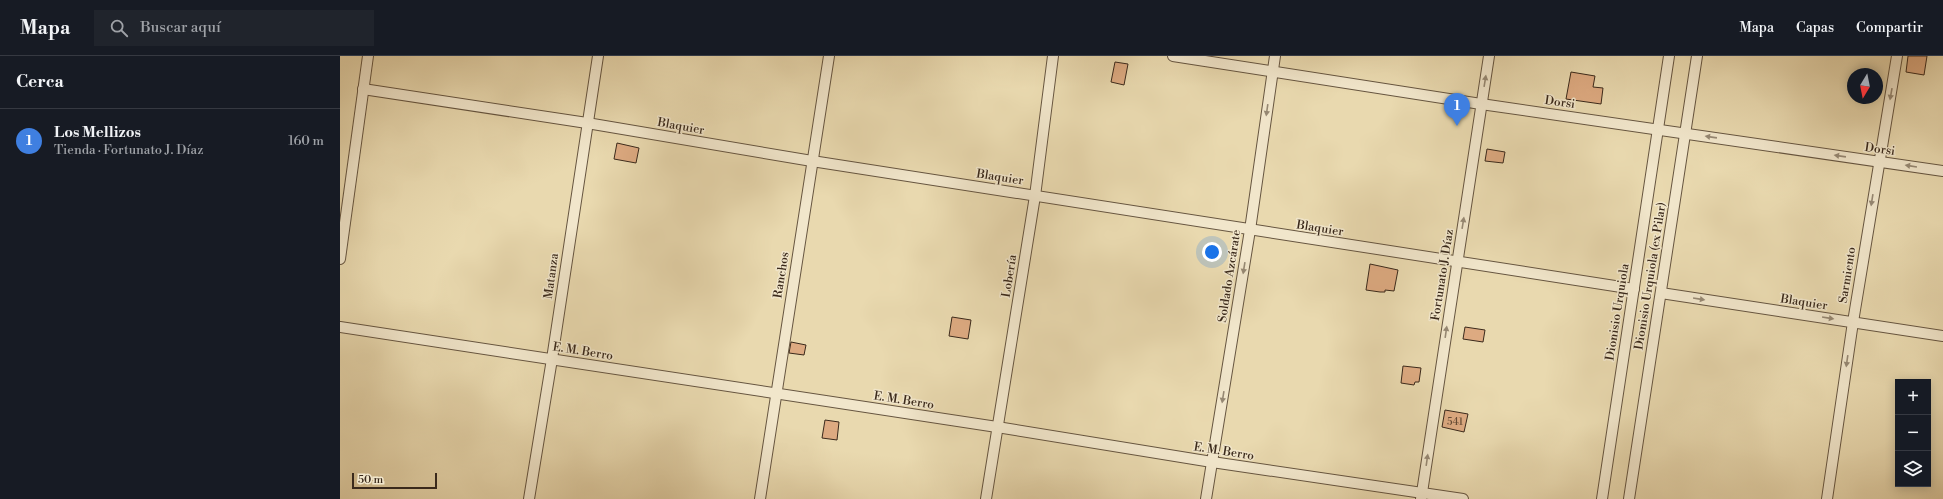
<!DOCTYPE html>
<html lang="es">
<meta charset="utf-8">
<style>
body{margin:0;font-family:"Libre Bodoni",serif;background:#20242c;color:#f1f3f6}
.controls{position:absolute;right:12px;bottom:12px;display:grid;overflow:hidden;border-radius:0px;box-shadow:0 2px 10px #0003}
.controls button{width:36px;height:36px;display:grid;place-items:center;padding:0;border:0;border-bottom:1px solid #363941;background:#171b24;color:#f1f3f6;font:20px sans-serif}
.compass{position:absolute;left:1507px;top:12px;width:36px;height:36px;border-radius:50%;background:#171b24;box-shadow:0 2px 10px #0003;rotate:190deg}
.scale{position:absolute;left:12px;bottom:10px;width:85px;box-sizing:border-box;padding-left:4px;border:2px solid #3a291b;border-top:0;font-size:11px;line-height:14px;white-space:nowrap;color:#3a291b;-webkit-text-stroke:3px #f1e6cb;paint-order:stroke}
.you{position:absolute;left:872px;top:196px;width:14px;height:14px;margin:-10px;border:3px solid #fff;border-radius:50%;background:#1a73e8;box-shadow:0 0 0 6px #1a73e833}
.badge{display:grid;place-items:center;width:26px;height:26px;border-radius:50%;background:#c59692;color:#fff;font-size:13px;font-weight:700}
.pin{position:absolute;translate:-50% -33px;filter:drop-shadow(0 1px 2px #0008)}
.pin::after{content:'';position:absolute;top:21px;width:14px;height:12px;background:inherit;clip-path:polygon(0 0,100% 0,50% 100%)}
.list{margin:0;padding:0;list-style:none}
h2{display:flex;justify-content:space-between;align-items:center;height:52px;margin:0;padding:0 16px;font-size:17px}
h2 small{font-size:13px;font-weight:400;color:#9ea1a6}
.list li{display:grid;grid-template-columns:26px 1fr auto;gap:12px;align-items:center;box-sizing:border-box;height:64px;padding:0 16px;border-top:1px solid #363941}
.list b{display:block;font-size:15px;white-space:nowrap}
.list p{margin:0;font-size:13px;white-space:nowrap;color:#9ea1a6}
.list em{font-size:13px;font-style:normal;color:#9ea1a6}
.icon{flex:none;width:22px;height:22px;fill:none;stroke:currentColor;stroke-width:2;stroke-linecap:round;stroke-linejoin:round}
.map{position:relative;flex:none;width:1603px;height:443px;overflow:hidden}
header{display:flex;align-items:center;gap:24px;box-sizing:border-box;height:56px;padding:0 20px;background:#171b24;border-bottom:1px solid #363941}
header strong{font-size:19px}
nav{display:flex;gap:22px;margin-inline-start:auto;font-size:14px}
.search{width:280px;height:36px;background:#20242c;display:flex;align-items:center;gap:10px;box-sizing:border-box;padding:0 14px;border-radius:0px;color:#9ea1a6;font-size:15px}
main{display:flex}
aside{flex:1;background:#171b24}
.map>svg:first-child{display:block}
.building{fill:#ddaa81;stroke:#3a291b}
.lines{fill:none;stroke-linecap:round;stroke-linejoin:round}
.minor-casing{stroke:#665540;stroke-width:12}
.minor{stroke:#f1e6cb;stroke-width:10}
.oneway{fill:#968873}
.labels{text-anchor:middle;stroke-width:3;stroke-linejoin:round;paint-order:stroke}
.number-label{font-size:10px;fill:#634934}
.street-label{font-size:12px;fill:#3a291b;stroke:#f1e6cb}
</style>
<header>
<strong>Mapa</strong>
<div class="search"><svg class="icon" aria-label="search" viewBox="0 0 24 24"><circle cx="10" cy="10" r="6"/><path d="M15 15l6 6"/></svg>Buscar aquí</div>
<nav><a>Mapa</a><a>Capas</a><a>Compartir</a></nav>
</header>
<main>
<aside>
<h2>Cerca<small></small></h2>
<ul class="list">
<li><span class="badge" style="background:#3f7fe0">1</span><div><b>Los Mellizos</b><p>Tienda · Fortunato J. Díaz</p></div><em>160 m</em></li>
</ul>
</aside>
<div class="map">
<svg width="1603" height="443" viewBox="0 0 1603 443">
<rect width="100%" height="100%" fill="#e9d9af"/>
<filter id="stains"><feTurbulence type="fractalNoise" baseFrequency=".005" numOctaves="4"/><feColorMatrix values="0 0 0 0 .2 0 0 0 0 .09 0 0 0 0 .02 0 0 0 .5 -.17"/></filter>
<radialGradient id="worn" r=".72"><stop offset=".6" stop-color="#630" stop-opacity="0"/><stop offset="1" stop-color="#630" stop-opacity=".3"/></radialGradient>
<g class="building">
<path d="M 1568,0 L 1587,0 L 1584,19 L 1566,16 Z"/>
<path d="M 775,6 L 788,8 L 784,29 L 771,26 Z"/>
<path d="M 1231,16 L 1255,20 L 1253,31 L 1263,32 L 1261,48 L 1226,43 Z"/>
<path d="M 277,87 L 299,92 L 296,107 L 274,103 Z"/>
<path d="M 1147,93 L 1165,96 L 1163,107 L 1145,105 Z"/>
<path d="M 1030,208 L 1058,214 L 1054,235 L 1045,234 L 1045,236 L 1040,236 L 1026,234 Z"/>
<path d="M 612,261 L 631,264 L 628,283 L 609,280 Z"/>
<path d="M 1125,271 L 1145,274 L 1143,286 L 1123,283 Z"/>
<path d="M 451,286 L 466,289 L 464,299 L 449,297 Z"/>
<path d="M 1063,310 L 1081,312 L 1079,326 L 1075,326 L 1074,329 L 1061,327 Z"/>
<path d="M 1105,354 L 1128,358 L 1124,376 L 1102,371 Z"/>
<path d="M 485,364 L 499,366 L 497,384 L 482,382 Z"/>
</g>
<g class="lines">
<g class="minor-casing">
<g id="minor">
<path d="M 833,0 L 1141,48 L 1603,115"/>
<path d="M 23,33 L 247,67 L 472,105 L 1294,233"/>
<path d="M 0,203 L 28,0"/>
<path d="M 1321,237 L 1603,280"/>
<path d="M 0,271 L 657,371 L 872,406 L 1123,443"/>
<path d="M 189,443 L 212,303 L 258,0"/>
<path d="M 420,443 L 489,0"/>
<path d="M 646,443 L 695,140 L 713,0"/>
<path d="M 866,443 L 910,174 L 935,0"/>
<path d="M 1081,443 L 1149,0"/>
<path d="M 1262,443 L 1329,0"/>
<path d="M 1289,443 L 1357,0"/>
<path d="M 1487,443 L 1513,266 L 1557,0"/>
</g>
</g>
<use href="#minor" class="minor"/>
</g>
<defs><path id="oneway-solid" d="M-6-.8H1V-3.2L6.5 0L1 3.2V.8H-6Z"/></defs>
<g class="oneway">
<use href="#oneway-solid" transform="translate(1145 25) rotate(-81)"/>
<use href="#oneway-solid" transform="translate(1551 38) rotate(100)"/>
<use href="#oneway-solid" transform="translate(927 54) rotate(98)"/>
<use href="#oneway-solid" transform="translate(1371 81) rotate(-172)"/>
<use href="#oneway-solid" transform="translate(1500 100) rotate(-172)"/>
<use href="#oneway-solid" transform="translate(1571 110) rotate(-171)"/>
<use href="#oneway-solid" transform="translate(1532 144) rotate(99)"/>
<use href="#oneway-solid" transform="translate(1123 167) rotate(-81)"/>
<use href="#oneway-solid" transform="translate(904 212) rotate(99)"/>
<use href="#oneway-solid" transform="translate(1359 243) rotate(9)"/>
<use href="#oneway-solid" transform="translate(1488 262) rotate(9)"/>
<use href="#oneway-solid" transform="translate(1106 276) rotate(-82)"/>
<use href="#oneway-solid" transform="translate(1507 305) rotate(98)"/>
<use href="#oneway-solid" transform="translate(883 341) rotate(99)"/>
<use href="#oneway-solid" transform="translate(1087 404) rotate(-82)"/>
</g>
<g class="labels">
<g class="number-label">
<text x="1115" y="369">541</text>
</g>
<g class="street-label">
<text transform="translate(1220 46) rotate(8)" y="4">Dorsi</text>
<text transform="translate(341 70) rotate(10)" y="4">Blaquier</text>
<text transform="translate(1540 93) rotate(8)" y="4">Dorsi</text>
<text transform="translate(660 121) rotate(9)" y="4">Blaquier</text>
<text transform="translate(980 172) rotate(9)" y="4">Blaquier</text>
<text transform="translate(441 219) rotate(-81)" y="4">Ranchos</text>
<text transform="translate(1102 219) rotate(-81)" y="4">Fortunato J. Díaz</text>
<text transform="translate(1507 219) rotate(-81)" y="4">Sarmiento</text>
<text transform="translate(211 220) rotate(-82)" y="4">Matanza</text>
<text transform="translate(669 220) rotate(-81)" y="4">Lobería</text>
<text transform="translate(889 220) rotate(-81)" y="4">Soldado Azcárate</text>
<text transform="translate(1310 220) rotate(-81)" y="4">Dionisio Urquiola (ex Pilar)</text>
<text transform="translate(1464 246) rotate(9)" y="4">Blaquier</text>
<text transform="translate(1277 256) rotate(-81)" y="4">Dionisio Urquiola</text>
<text transform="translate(243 295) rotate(9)" y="4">E. M. Berro</text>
<text transform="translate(564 344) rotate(9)" y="4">E. M. Berro</text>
<text transform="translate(884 395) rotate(9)" y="4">E. M. Berro</text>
</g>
</g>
<rect width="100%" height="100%" filter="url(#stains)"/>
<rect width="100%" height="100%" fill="url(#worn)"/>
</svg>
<div class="controls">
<button>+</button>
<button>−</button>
<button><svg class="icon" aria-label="layers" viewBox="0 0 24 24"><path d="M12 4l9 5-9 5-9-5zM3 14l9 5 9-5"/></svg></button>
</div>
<svg class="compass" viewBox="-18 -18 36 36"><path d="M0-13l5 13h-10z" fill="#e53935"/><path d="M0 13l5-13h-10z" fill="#9ea1a6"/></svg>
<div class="scale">50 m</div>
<div class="you"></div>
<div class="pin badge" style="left:1117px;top:70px;background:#3f7fe0">1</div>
</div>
</main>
